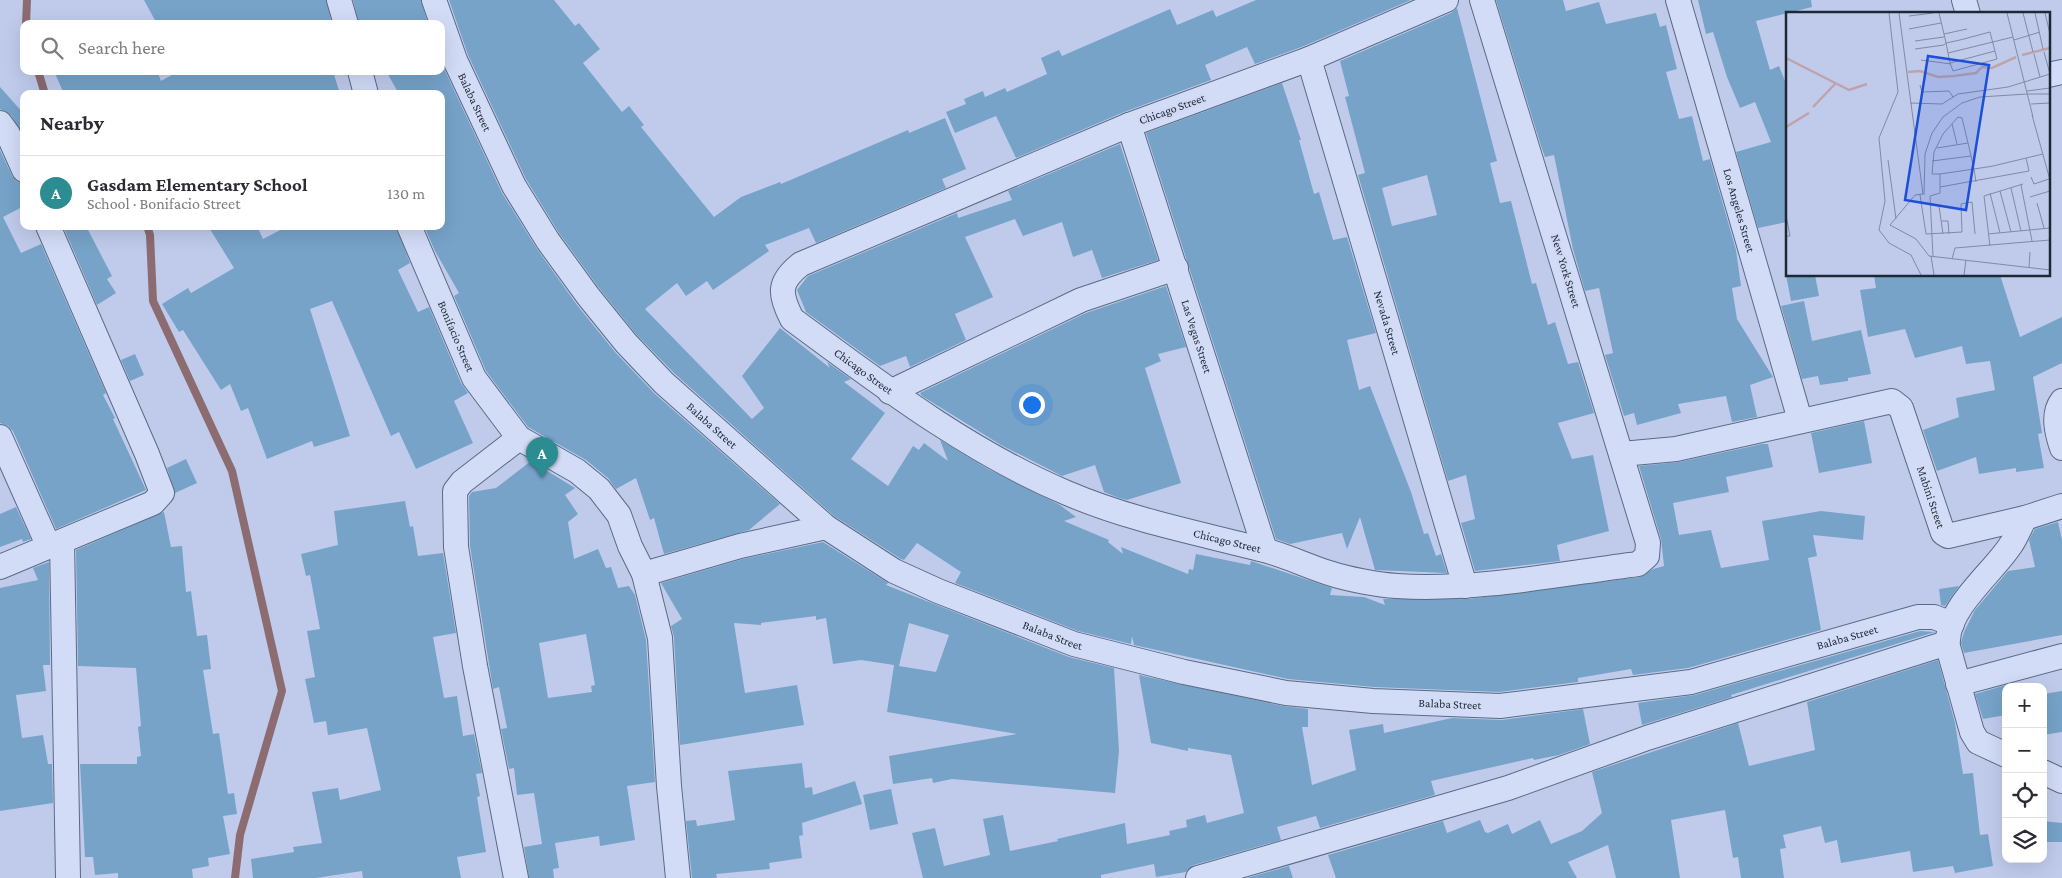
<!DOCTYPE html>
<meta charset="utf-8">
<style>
body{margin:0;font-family:"Crimson Pro",serif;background:#f7f7f7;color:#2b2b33}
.controls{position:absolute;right:15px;bottom:15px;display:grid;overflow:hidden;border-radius:10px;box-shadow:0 5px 20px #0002}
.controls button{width:45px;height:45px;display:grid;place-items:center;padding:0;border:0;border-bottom:1px solid #e1e1e2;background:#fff;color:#2b2b33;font:25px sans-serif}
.you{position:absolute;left:1031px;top:404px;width:18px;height:18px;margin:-12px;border:4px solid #fff;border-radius:50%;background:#1a73e8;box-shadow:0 0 0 8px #1a73e833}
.badge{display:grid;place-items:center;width:32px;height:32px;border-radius:50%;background:#2b8d91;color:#fff;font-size:16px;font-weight:700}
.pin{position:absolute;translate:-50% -41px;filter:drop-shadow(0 1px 2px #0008)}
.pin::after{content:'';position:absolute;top:26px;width:18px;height:15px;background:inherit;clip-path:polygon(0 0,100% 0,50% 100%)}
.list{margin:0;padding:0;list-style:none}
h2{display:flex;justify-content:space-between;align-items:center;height:65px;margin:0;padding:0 20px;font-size:21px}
h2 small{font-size:16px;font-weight:400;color:#7c7c81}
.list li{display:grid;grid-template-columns:32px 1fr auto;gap:15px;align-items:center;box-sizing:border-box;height:75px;padding:0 20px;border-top:1px solid #e1e1e2}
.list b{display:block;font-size:19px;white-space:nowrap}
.list p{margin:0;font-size:16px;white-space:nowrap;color:#7c7c81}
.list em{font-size:16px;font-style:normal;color:#7c7c81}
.icon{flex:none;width:28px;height:28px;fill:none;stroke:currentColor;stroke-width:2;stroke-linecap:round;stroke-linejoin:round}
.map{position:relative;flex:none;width:2062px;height:878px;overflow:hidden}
.search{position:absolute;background:#fff;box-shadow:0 5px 20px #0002;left:20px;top:20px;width:425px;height:55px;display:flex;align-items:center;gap:12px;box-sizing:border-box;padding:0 18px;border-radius:10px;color:#7c7c81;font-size:19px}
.panel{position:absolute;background:#fff;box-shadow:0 5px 20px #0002;left:20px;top:90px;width:425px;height:140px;border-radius:10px}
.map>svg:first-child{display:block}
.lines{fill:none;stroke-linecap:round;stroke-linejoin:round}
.stream{stroke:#8c6b71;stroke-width:8}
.building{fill:#77a3c9;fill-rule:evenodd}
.minor-casing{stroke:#596b84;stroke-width:26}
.minor{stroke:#d3dcf7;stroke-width:24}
.labels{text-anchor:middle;stroke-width:4.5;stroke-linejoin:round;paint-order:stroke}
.street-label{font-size:12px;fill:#1d2835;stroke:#d0d8f4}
.inset-river{fill:none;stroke:#bea3aa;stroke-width:2.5}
.inset-road{fill:none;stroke:#7f8aa3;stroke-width:1}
.view{fill:#1d4ed8;fill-opacity:0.15;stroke:#1d4ed8;stroke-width:2.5}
.inset-edge{fill:none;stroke:#1d2835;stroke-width:2.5}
</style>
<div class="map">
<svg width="2062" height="878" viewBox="0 0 2062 878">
<rect width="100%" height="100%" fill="#c0cbec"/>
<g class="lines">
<g class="stream">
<path d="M 26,24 L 27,0"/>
<path d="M 38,71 L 45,94"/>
<path d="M 147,226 L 150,235 L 153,301 L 232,471 L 282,691 L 240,835 L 235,878"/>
</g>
</g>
<g class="building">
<path d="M 144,0 L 326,0 L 332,24 L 157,24 Z"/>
<path d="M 353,0 L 421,0 L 428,24 L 359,24 Z"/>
<path d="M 449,0 L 554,0 L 575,26 L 579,23 L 600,49 L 583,63 L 622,112 L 629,106 L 644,125 L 641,127 L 714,217 L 741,197 L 780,182 L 781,184 L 908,130 L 909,133 L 945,118 L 966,169 L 942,179 L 946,188 L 816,243 L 809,228 L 765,245 L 769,251 L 713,290 L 707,281 L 686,296 L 677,283 L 645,309 L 752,419 L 764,408 L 742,376 L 780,328 L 830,368 L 827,362 L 851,379 L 844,382 L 885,413 L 851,459 L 888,486 L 913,446 L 919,450 L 924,443 L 948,461 L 940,440 L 988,469 L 1060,505 L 1076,517 L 1064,521 L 1109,540 L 1108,542 L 1123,554 L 1121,547 L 1188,574 L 1189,569 L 1193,570 L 1196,554 L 1250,565 L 1251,561 L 1332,588 L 1330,595 L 1364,597 L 1385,605 L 1383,599 L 1468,599 L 1640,577 L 1653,569 L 1664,566 L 1661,539 L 1639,466 L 1679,462 L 1762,444 L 1768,444 L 1773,467 L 1726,477 L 1729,492 L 1673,503 L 1679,535 L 1711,530 L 1721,568 L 1769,560 L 1762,521 L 1821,511 L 1865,516 L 1863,540 L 1813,535 L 1817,556 L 1808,558 L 1821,630 L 1688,668 L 1633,675 L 1631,669 L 1578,678 L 1578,682 L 1499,692 L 1374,687 L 1288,679 L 1134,645 L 1132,636 L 1131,644 L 1078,631 L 955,583 L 961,572 L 917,543 L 904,560 L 901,559 L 834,516 L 674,373 L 636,334 L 599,288 L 559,233 L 526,179 L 468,55 Z"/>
<path d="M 1256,0 L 1411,0 L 1304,46 L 1255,64 L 1247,47 L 1205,65 L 1211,80 L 1124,112 L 1016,158 L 996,116 L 955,133 L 946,112 L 966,104 L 964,99 L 983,91 L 985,97 L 1005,88 L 1007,92 L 1047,74 L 1041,58 L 1059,50 L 1062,56 L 1170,9 L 1177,25 L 1213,10 L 1216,17 Z"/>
<path d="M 1496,0 L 1563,0 L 1566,11 L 1599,2 L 1606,24 L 1656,13 L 1660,27 L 1666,25 L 1677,69 L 1666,72 L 1679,119 L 1692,116 L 1703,161 L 1710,159 L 1736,250 L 1741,286 L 1732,288 L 1737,319 L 1773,377 L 1750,385 L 1757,417 L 1732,422 L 1726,396 L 1678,404 L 1681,413 L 1637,425 L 1634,413 L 1624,416 L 1605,355 L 1613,353 L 1599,288 L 1585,291 L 1573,249 L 1554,155 L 1545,157 L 1541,146 Z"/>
<path d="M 1698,0 L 1811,0 L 1812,7 L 1756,21 L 1770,70 L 1779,66 L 1787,86 L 1787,222 L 1758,228 L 1736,152 L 1771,142 L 1755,102 L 1740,108 L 1727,77 L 1713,32 L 1706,34 Z"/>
<path d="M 1457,8 L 1497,161 L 1490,163 L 1500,203 L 1511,201 L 1532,284 L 1536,283 L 1548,325 L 1555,322 L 1568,364 L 1578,362 L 1594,413 L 1558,423 L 1572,459 L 1593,455 L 1609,531 L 1557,545 L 1560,561 L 1475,571 L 1461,523 L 1475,519 L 1466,475 L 1448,481 L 1358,175 L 1365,173 L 1345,97 L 1349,96 L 1340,61 L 1451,13 ZM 1427,175 L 1437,215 L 1392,226 L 1382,188 Z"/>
<path d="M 441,62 L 502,193 L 537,249 L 577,305 L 615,352 L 654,393 L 780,504 L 749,530 L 664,554 L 654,518 L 650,520 L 636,478 L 616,489 L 608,478 L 586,460 L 528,427 L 486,371 L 454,296 L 459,293 L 435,251 L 424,226 L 441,226 L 441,94 L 399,94 L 386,71 L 441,71 Z"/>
<path d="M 54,71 L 157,71 L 161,81 L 179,71 L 333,71 L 340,94 L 64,94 Z"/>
<path d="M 1282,83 L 1301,140 L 1299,140 L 1314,194 L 1319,192 L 1333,240 L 1347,237 L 1376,333 L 1347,340 L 1359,390 L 1370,386 L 1411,492 L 1424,534 L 1428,533 L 1436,556 L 1441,554 L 1447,573 L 1375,570 L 1360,517 L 1347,549 L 1342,533 L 1290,544 L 1276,539 L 1146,133 Z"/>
<path d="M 0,87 L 24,114 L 24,136 L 11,115 L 0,109 Z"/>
<path d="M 1120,144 L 1158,260 L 1102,278 L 1092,250 L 1073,257 L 1062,222 L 1023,236 L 1015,219 L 965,237 L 993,297 L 955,314 L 966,340 L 910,367 L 906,356 L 880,366 L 806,312 L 797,290 L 808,276 L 957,213 L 958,218 L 1012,200 L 1008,191 Z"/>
<path d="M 0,150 L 12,176 L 16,181 L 24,184 L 24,206 L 3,217 L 21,253 L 41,244 L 106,393 L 103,395 L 115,418 L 113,419 L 146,490 L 56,529 L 13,431 L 8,426 L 0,423 Z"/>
<path d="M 63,226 L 86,226 L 112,276 L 107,279 L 116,293 L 97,305 Z"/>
<path d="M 208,226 L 257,226 L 263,239 L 288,226 L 396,226 L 410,263 L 398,270 L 418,312 L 429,307 L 461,383 L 468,393 L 454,401 L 473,443 L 416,469 L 399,432 L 391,436 L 332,301 L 310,309 L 350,436 L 314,447 L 312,441 L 267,459 L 248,408 L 241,411 L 230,384 L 221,390 L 183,330 L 179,332 L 162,304 L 188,288 L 191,293 L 234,268 Z"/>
<path d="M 1786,275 L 1815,275 L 1819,296 L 1791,301 Z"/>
<path d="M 1874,275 L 2000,275 L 2020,337 L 2062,317 L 2062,363 L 2033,377 L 2042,433 L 2038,434 L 2044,468 L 2016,472 L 2016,468 L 1979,474 L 1976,457 L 1937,471 L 1923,430 L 1959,417 L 1956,398 L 1995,390 L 1990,361 L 1966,364 L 1962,346 L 1915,358 L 1905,329 L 1868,337 L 1860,290 L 1876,288 Z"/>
<path d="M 1166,286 L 1186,347 L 1158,354 L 1161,361 L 1145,368 L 1181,483 L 1127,500 L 1119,498 L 1104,492 L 1095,465 L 1062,476 L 1001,445 L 922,396 L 920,393 L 1086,313 Z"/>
<path d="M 1804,301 L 1812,341 L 1861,330 L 1871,374 L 1848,378 L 1848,381 L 1820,385 L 1818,376 L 1802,379 L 1781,306 Z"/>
<path d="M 135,354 L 144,375 L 130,381 L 121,360 Z"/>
<path d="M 1864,421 L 1872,463 L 1819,473 L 1811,433 Z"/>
<path d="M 186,459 L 197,483 L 175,493 L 167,468 Z"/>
<path d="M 531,461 L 575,488 L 565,495 L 578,514 L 568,522 L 574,559 L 598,549 L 606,568 L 611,567 L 618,588 L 629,586 L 635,595 L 646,640 L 655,782 L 627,786 L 635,840 L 600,846 L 599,836 L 555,843 L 559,868 L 553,869 L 554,878 L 529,878 L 524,847 L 542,844 L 534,793 L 517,795 L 514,768 L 509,769 L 501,729 L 507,728 L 499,687 L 493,689 L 470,546 L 469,496 L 472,492 L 496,488 ZM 586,634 L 595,685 L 591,686 L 592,692 L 548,698 L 539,643 Z"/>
<path d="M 405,501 L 410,527 L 413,526 L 418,556 L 443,553 L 456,633 L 433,637 L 444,698 L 457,696 L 463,736 L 474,734 L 482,773 L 476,774 L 480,796 L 477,797 L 486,852 L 457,857 L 461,878 L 363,878 L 362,871 L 316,878 L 253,878 L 251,859 L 294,852 L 293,847 L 322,843 L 312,792 L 338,788 L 340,800 L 381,790 L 367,728 L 328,735 L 326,721 L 314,723 L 305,679 L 315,677 L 307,631 L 320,629 L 310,575 L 306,576 L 301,554 L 338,545 L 334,511 Z"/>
<path d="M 16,507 L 31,539 L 23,542 L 22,539 L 0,547 L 0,514 Z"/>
<path d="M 164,512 L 171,547 L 182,546 L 186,592 L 191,591 L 197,636 L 207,635 L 211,669 L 203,670 L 213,734 L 219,733 L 228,794 L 234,793 L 237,814 L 223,816 L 230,854 L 208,858 L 209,866 L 192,869 L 193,878 L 118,878 L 118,873 L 95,875 L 93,857 L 85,857 L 80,764 L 137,764 L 137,757 L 141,756 L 138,727 L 141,726 L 136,668 L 78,666 L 76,550 Z"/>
<path d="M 2058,522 L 2062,540 L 2062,635 L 1964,653 L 1961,643 L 1964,632 L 1975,610 L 2008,571 L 2035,567 L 2029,540 L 2035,529 Z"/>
<path d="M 823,542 L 888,583 L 886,585 L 1069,657 L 1114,668 L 1119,751 L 1115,793 L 952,779 L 933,783 L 932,778 L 893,784 L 889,756 L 1017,734 L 887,712 L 894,665 L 861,660 L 833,664 L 826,618 L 816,620 L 816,616 L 761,623 L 761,625 L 734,623 L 745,693 L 797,685 L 804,725 L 680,745 L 674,637 L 671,626 L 682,619 L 661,583 L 743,559 ZM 909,623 L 949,635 L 936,672 L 899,666 Z"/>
<path d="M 49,562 L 50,665 L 43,665 L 46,691 L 16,695 L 22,738 L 43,735 L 48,764 L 52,764 L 53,803 L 0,811 L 0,588 L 38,580 L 33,568 Z"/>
<path d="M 1959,586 L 1945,606 L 1941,605 L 1939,589 Z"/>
<path d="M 1920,631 L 1935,632 L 1731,695 L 1732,697 L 1642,725 L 1638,703 L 1695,695 Z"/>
<path d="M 1938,660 L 1955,723 L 1963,774 L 1973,773 L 1980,835 L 1988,834 L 1993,866 L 1955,873 L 1953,866 L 1913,872 L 1910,851 L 1841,863 L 1837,840 L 1825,843 L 1821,826 L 1783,835 L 1786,848 L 1780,849 L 1784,878 L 1741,878 L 1738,857 L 1733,858 L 1725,810 L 1671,820 L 1680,878 L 1616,878 L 1608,845 L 1568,862 L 1577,878 L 1336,878 L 1328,855 L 1443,821 L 1447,833 L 1480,820 L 1485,832 L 1488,833 L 1508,824 L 1512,834 L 1540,820 L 1551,844 L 1582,831 L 1602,813 L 1592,772 L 1738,723 L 1749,766 L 1815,750 L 1807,702 Z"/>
<path d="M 1139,675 L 1283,706 L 1308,709 L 1308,727 L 1302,727 L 1312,785 L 1356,770 L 1349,730 L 1383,724 L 1384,733 L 1452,718 L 1502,720 L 1583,709 L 1590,744 L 1559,755 L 1534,760 L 1533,758 L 1431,781 L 1435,795 L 1320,828 L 1316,816 L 1277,827 L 1281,840 L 1194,865 L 1186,872 L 1156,877 L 1154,864 L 1101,875 L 1101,878 L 923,878 L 912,833 L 935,828 L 944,866 L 990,855 L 983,819 L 1003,815 L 1010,851 L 1058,841 L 1057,839 L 1125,823 L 1127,844 L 1170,835 L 1169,831 L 1187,827 L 1186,820 L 1205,815 L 1207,823 L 1244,813 L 1231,755 L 1188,748 L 1188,751 L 1151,743 Z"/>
<path d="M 2006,685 L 2006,715 L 1983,719 L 1975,694 Z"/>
<path d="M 2062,691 L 2062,732 L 2043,735 L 2043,694 Z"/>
<path d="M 802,763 L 805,788 L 812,787 L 813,795 L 855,781 L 862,804 L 802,823 L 803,835 L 799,836 L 802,858 L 769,863 L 770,869 L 716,874 L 717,878 L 692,878 L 686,821 L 696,820 L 697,826 L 735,820 L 728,771 Z"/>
<path d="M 891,789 L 898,824 L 870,830 L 863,795 Z"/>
<path d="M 2043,821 L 2062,823 L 2062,842 L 2043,842 Z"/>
<path d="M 1289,866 L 1293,878 L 1247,878 Z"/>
</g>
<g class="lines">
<g class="minor-casing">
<g id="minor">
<path d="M 339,0 L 346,24"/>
<path id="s1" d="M 434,0 L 455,60 L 514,186 L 548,241 L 588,296 L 626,343 L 664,383 L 826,527 L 894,571 L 938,591 L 1074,644 L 1184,672 L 1286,693 L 1373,701 L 1500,706 L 1691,682 L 1918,617 L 1934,617 L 1952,624"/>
<path id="s2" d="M 1446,0 L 1309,59 L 1129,125 L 801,264 C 778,282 779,294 792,319 C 879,383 967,451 1067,493 C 1130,520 1198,533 1264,550 C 1287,556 1307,566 1329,573 C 1347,579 1378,585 1397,586 C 1477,591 1559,574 1638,564 L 1647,556 L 1648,543 L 1482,0"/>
<path id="s3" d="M 1678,0 L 1800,420"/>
<path d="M 1964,0 L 1968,14"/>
<path id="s4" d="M 1309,59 L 1465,586"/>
<path d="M 360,71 L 366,94"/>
<path d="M 2048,75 L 2062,72"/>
<path d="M 0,123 L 8,134 L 24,170"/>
<path id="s5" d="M 1129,125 L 1265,550"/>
<path id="s6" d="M 409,226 L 474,378 L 519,438 L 577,471 L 599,489 L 619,515 L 630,546 L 644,574 L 660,638 L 669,786 L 678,878"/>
<path d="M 890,392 L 1081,300 L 1176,268"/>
<path d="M 2062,401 C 2052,414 2057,433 2062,448"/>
<path d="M 0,437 L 49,547"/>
<path id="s7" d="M 1622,454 L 1676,449 L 1892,401 L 1901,408 L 1943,533 L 1948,536 L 2025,518 L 2062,506"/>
<path d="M 62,542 L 68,878"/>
<path d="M 0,567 L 153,503 L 162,493 L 147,454 L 48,226"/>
<path d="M 644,574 L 740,546 L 826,527"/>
<path d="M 1948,640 C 1949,607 1993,572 2010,546 C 2016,538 2020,527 2025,518"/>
<path d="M 1958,684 L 2062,656"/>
<path d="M 2043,772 L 2062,781"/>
<path d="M 516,878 L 475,666 L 456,547 L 455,491 L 462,482 L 519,438"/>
<path d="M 1198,878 L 1508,788 L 1647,738 L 1947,643 L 1972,732 L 1978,742 L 2006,755"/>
</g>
</g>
<use href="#minor" class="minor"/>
</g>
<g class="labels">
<g class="street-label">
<text dy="4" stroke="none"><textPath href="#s1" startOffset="110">Balaba Street</textPath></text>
<text transform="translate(1172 109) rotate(-20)" y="4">Chicago Street</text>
<text dy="4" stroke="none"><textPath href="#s3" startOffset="219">Los Angeles Street</textPath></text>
<text transform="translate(1566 271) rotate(73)" y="4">New York Street</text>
<text dy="4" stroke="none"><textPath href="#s4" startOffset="275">Nevada Street</textPath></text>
<text dy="4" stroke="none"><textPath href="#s6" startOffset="120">Bonifacio Street</textPath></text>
<text dy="4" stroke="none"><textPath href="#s5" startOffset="222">Las Vegas Street</textPath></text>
<text dy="4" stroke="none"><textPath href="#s2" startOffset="849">Chicago Street</textPath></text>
<text dy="4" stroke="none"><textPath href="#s1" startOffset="515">Balaba Street</textPath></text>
<text dy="4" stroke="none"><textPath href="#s7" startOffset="381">Mabini Street</textPath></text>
<text dy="4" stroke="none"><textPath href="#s2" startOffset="1254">Chicago Street</textPath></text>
<text dy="4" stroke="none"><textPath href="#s1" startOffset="920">Balaba Street</textPath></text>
<text dy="4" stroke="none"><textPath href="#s1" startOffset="1730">Balaba Street</textPath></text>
<text dy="4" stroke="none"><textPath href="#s1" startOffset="1325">Balaba Street</textPath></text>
</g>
</g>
<g transform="translate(1786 12)">
<rect width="264" height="264" fill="#c0cbec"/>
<path class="inset-river" d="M 236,43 L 264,36M 0,46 L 63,78 L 81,72M 122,60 L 134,59 L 152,65 L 168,64 L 190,61 L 196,55 L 206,56 L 230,45M 27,95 L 49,72M 0,115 L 23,101"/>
<path class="inset-road" d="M 103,1 L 112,80 L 93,126 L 99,189 L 93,218 L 103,231 L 125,243 L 135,263M 113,1 L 137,182 L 129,183 L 104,213 L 130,227 L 143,244 L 264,258M 221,1 L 247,105M 237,1 L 247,40M 249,1 L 257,37M 259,1 L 264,22M 123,4 L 147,1M 123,17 L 155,11M 158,22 L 181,17M 228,28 L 254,20M 129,29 L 158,25M 129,37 L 158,33 L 160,31 L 174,28 L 204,20 L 211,47 L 167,59 L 164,51 L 160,31 L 158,22 L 153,1M 162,41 L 227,25M 248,42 L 254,65M 135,48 L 165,52M 164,51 L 209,39M 134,73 L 136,80 L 163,79 L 167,85M 241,79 L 264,76M 242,82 L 264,82M 124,91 L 156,92 L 172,82 L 222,75 L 264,62 L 258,40M 245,92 L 264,91M 246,103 L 264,168M 166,112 L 171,132M 151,136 L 182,131M 102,148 L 110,207M 146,149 L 185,144M 245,165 L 248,172 L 263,167M 190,170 L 188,157 L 182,131 L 176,106 L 172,105 L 157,122 L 148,140 L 146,162 L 154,162 L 188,157 L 201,155 L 207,154 L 257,142M 235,173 L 246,229M 154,175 L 243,159 L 240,146M 225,176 L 235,219M 214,179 L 225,220M 204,181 L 214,221M 134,183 L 140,222 L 176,220 L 175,192 L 186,190 L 189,222M 138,183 L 139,142 L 146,121 L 157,105 L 176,91 L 194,85 L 241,82M 244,185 L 264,179M 251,191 L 258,216M 145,193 L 153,194 L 157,222M 0,203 L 4,224 L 0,224M 156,209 L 162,209 L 163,222M 202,222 L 264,216M 204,234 L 198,184 L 237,172M 145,244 L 148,263M 147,244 L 144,184 L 154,181 L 154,162M 166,247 L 169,236 L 264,228M 243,256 L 244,240M 178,263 L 180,248"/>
<path class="view" d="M 142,44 L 203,53 L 180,198 L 119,188 Z"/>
<rect width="264" height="264" class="inset-edge"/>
</g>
</svg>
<div class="controls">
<button>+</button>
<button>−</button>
<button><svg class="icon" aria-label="locate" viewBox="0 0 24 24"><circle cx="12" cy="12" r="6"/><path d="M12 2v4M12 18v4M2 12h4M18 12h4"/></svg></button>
<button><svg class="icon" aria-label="layers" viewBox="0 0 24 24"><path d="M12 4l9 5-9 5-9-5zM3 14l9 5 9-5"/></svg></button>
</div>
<div class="you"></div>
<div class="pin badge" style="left:542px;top:478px">A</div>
<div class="search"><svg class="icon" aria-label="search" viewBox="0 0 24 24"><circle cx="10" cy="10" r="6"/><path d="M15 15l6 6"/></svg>Search here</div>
<section class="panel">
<h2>Nearby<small></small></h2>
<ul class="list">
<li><span class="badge">A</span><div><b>Gasdam Elementary School</b><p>School · Bonifacio Street</p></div><em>130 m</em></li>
</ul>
</section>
</div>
